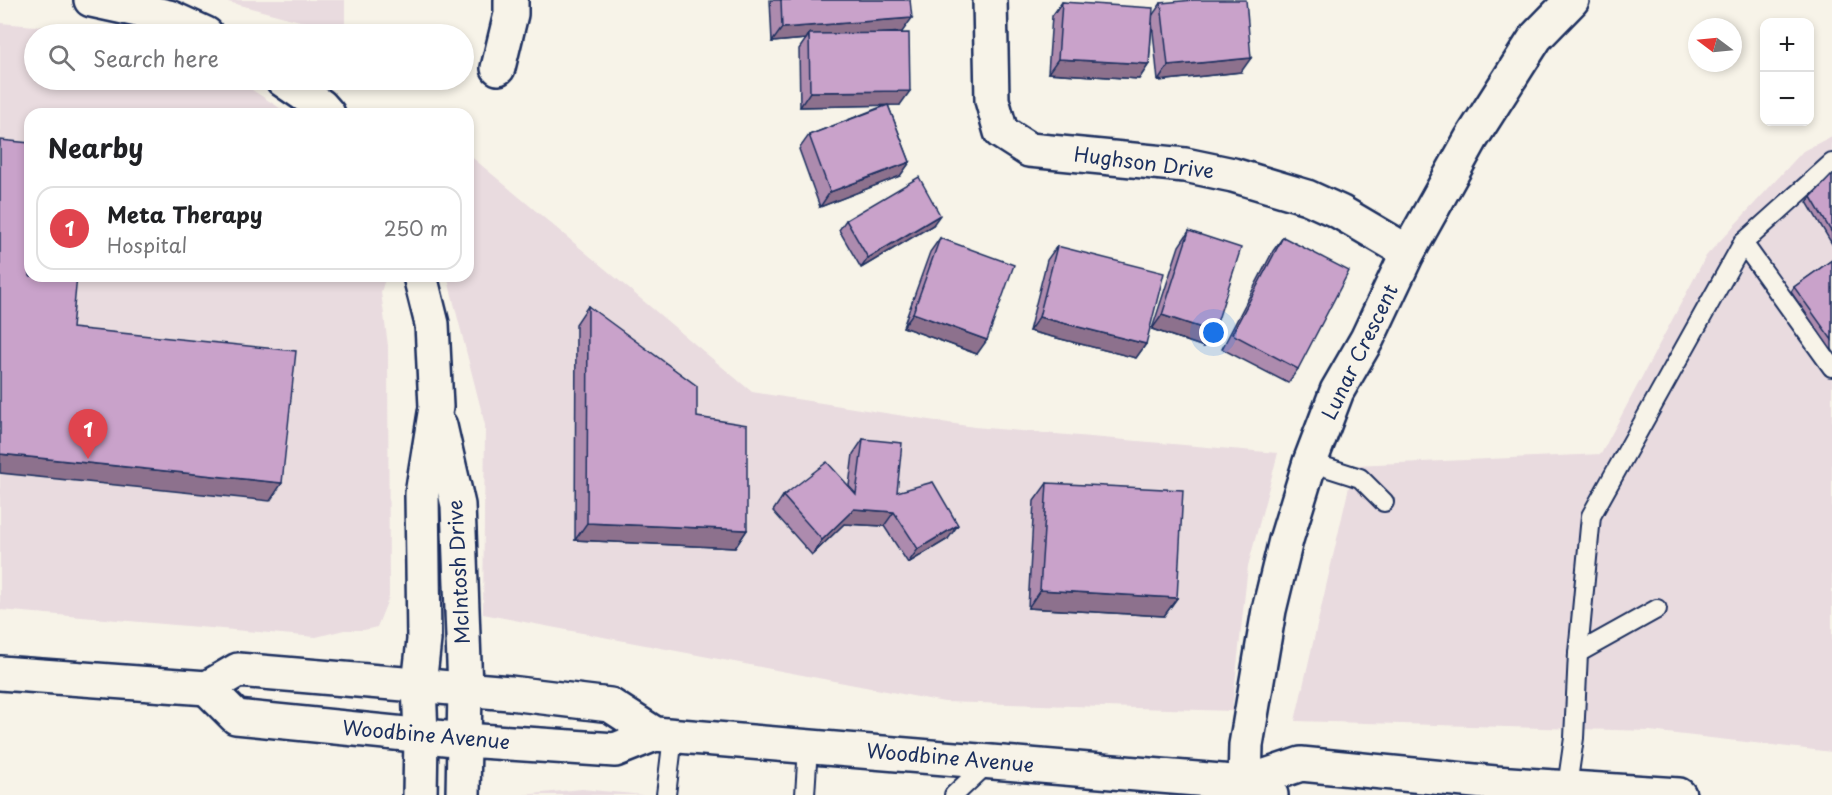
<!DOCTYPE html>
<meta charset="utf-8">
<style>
body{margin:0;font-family:"Playpen Sans",sans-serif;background:#f2f2f2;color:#202124}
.controls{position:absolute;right:18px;top:18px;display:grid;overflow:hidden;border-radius:12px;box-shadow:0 3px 9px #0003}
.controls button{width:54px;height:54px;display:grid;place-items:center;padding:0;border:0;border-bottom:2px solid #e0e0e0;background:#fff;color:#202124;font:30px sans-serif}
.compass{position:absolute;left:1688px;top:18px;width:54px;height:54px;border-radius:50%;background:#fff;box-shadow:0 3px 9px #0003;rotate:286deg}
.you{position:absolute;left:1214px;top:333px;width:21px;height:21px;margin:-15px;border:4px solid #fff;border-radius:50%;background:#1a73e8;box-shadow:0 0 0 9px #1a73e833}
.badge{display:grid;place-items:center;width:39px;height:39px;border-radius:50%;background:#1b2f5e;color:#fff;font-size:20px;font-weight:700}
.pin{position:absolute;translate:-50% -50px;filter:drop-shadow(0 2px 3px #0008)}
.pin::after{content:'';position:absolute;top:32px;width:21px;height:18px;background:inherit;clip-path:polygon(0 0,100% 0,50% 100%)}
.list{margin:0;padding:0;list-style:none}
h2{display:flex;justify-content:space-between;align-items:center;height:78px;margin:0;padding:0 24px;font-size:26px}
h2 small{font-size:20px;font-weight:400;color:#757577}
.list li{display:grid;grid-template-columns:39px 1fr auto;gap:18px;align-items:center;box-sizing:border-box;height:84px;margin:0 12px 12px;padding:0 12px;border:2px solid #e0e0e0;border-radius:18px}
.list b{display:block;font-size:22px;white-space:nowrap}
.list p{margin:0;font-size:20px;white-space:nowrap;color:#757577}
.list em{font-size:20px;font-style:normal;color:#757577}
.icon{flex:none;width:33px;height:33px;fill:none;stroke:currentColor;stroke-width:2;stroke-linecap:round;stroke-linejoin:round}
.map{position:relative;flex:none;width:1832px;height:795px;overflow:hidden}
.search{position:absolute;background:#fff;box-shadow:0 3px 9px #0003;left:24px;top:24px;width:450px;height:66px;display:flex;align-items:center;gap:15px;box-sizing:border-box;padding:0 21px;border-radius:33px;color:#757577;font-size:22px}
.panel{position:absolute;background:#fff;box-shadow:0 3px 9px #0003;left:24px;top:108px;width:450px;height:174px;border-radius:18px}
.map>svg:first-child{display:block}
.built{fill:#e9dbdf}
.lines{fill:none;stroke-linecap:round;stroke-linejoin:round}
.lane-casing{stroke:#1b2f5e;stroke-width:22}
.street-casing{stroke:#1b2f5e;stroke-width:38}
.secondary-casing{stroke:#1b2f5e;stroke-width:38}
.primary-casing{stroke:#1b2f5e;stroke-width:38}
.lane{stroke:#f7f3e8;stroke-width:18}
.street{stroke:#f7f3e8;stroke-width:33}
.secondary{stroke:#f7f3e8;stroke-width:33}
.primary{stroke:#f7f3e8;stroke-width:33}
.wall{fill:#ad8bae;stroke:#1b2f5e;stroke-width:1.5}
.shaded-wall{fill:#8d718d;stroke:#1b2f5e;stroke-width:1.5}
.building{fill:#c9a2ca;stroke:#1b2f5e;stroke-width:1.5}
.labels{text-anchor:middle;stroke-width:6;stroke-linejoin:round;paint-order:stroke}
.street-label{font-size:20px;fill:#1b2f5e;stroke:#f7f3e8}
</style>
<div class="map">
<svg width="1832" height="795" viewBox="0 0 1832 795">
<rect width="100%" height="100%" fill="#f7f3e8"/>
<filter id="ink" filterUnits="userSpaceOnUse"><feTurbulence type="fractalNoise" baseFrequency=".0167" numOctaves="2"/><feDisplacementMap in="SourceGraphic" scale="12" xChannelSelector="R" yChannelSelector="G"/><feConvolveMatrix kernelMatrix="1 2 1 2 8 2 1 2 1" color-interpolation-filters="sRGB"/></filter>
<g filter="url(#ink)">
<g class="built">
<path d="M 221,0 L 345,0 L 345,33 Z"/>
<path d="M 0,23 L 130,34 L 34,34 L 34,80 L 237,80 L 289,114 L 30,114 L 30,276 L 386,276 L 381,292 L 388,346 L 389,597 L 377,627 L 364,630 L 344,630 L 316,637 L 0,610 Z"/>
<path d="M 1832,136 L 1832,752 L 1650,731 L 1295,721 L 1354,465 L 1601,454 L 1706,256 L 1803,151 Z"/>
<path d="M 468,154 L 752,392 L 974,427 L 1278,453 L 1248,566 L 1232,711 L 944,702 L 483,614 L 485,425 L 447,276 L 468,276 Z"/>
<path d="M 582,789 L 643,795 L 523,795 Z"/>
</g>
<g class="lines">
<g class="lane-casing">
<g id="lane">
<path d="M 1743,243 L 1832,367"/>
<path d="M 1310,462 L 1360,478 L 1384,502"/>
<path d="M 1578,653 L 1657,609"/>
<path d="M 1566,794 L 1574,738 L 1578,653 L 1591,516 L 1743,243 L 1832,163"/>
<path d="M 666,795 L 673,736"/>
<path d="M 805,795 L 808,747"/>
<path d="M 954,795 L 989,762"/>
</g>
</g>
<g class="street-casing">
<g id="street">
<path d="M 990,0 L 992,100 L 1001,132 L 1029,150 L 1185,165 L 1233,175 L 1307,197 L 1340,212 L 1408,252"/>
<path d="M 498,68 L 511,14 L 511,0"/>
<path d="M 1245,783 L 1246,745 L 1269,610 L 1286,540 L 1310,462 L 1337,391 L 1367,339 L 1408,252 L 1471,139 L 1536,37 L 1572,0"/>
</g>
</g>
<g class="secondary-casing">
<g id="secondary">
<path d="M 91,0 L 169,17 L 206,34"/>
<path d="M 283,80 L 321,106 L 328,114"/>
<path d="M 420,276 L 432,324 L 436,407 L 422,494 L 424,640 L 419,685 L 421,735 L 420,795"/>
<path d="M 440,426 L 458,505 L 465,689 L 463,795"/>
</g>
</g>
<g class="primary-casing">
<g id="primary">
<path d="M 0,673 L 207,688 L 238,670 L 510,693 L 610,705 L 655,734"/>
<path d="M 207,688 L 236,717 L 465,740 L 615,750 L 655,734 L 1245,783 L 1271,795"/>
<path d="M 1245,783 L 1301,764 L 1495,783 L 1679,795"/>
</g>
</g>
<use href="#lane" class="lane"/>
<use href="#street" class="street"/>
<use href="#secondary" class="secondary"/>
<use href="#primary" class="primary"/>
</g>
<g class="wall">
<path d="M 770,0 L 910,0 L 902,32 L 889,33 L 900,105 L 888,105 L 910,162 L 900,176 L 820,207 L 799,149 L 809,135 L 886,105 L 800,107 L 799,49 L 806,39 L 772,42 Z"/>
<path d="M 1062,2 L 1152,16 L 1161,3 L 1241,72 L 1158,81 L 1152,22 L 1149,64 L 1139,79 L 1048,73 L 1052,16 Z"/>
<path d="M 1832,175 L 1832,244 L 1807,202 L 1811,197 Z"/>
<path d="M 846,220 L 933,225 L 861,268 L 839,230 Z"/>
<path d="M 1189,231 L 1204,347 L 1152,329 L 1179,246 Z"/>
<path d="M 1283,237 L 1298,369 L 1288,383 L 1222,349 L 1273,251 Z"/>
<path d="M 940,238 L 977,354 L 903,327 L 930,252 Z"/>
<path d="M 1057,246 L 1146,344 L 1136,358 L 1029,331 L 1047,260 Z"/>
<path d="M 1832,260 L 1832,351 L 1791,292 L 1794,287 Z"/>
<path d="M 588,306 L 747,530 L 735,548 L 575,540 L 576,324 Z"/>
<path d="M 863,439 L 897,492 L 948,539 L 908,563 L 884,526 L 844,524 L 812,555 L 773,511 L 783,496 L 849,486 L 853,454 Z"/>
<path d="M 1047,483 L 1177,598 L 1164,616 L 1028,608 L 1034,501 Z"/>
</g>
<g class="shaded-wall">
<path d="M 912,18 L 902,32 L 809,39 L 809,34 L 806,39 L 772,42 L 782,28 Z"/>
<path d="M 1251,58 L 1241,72 L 1158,81 L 1168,66 Z"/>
<path d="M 1058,59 L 1149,64 L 1139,79 L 1048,73 Z"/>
<path d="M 910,91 L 900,105 L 800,107 L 810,92 Z"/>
<path d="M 910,162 L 900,176 L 820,207 L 830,192 Z"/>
<path d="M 940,215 L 933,225 L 861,268 L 868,258 Z"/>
<path d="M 913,313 L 987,340 L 977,354 L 903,327 Z"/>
<path d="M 1162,315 L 1214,332 L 1204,347 L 1152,329 Z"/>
<path d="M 1039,317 L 1146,344 L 1136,358 L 1029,331 Z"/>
<path d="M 0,454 L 282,483 L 270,501 L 0,473 Z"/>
<path d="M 854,509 L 894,512 L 884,526 L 844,524 L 812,555 L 822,540 Z"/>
<path d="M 587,523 L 747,530 L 735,548 L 575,540 Z"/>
<path d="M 958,525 L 948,539 L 908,563 L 918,549 Z"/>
<path d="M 1040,590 L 1177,598 L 1164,616 L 1028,608 Z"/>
</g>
<g class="building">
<path d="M 781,0 L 910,0 L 912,18 L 782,28 Z"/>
<path d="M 1193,0 L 1246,0 L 1251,58 L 1168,66 L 1161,3 Z"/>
<path d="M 1062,2 L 1153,8 L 1149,64 L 1058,59 Z"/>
<path d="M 909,33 L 910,91 L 810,92 L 809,34 Z"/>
<path d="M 888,105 L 910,162 L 830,192 L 809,135 Z"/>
<path d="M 0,140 L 30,143 L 30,276 L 77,276 L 72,328 L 296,351 L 282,483 L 0,454 Z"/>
<path d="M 1832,175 L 1832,233 L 1811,197 Z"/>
<path d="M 919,177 L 940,215 L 868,258 L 846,220 Z"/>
<path d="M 1189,231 L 1241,248 L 1214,332 L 1162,315 Z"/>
<path d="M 1283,237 L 1349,271 L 1298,369 L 1232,334 Z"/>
<path d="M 940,238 L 1014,265 L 987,340 L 913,313 Z"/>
<path d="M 1057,246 L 1164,273 L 1146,344 L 1039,317 Z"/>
<path d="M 1832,260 L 1832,340 L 1794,287 Z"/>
<path d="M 588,306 L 697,386 L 697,417 L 747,425 L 747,530 L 587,523 Z"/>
<path d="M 863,439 L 902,443 L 897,492 L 933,482 L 958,525 L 918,549 L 894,512 L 854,509 L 822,540 L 783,496 L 827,462 L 856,494 Z"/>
<path d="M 1047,483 L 1183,490 L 1177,598 L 1040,590 Z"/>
</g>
</g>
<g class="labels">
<g class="street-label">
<text transform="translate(1144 163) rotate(7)" y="7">Hughson Drive</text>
<text transform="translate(1360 352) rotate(-64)" y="7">Lunar Crescent</text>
<text transform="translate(459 572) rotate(-93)" y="7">McIntosh Drive</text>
<text transform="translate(426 735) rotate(5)" y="7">Woodbine Avenue</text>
<text transform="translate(950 758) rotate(5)" y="7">Woodbine Avenue</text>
</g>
</g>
</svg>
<div class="controls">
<button>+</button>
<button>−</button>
</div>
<svg class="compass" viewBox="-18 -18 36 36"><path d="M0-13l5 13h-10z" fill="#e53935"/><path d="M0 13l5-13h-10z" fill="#757577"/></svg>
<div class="you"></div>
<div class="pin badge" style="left:88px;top:459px;background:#e0444e">1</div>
<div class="search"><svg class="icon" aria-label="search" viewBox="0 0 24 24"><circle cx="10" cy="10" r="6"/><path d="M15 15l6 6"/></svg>Search here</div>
<section class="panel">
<h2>Nearby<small></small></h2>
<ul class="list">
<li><span class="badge" style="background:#e0444e">1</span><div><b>Meta Therapy</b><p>Hospital</p></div><em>250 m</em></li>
</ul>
</section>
</div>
